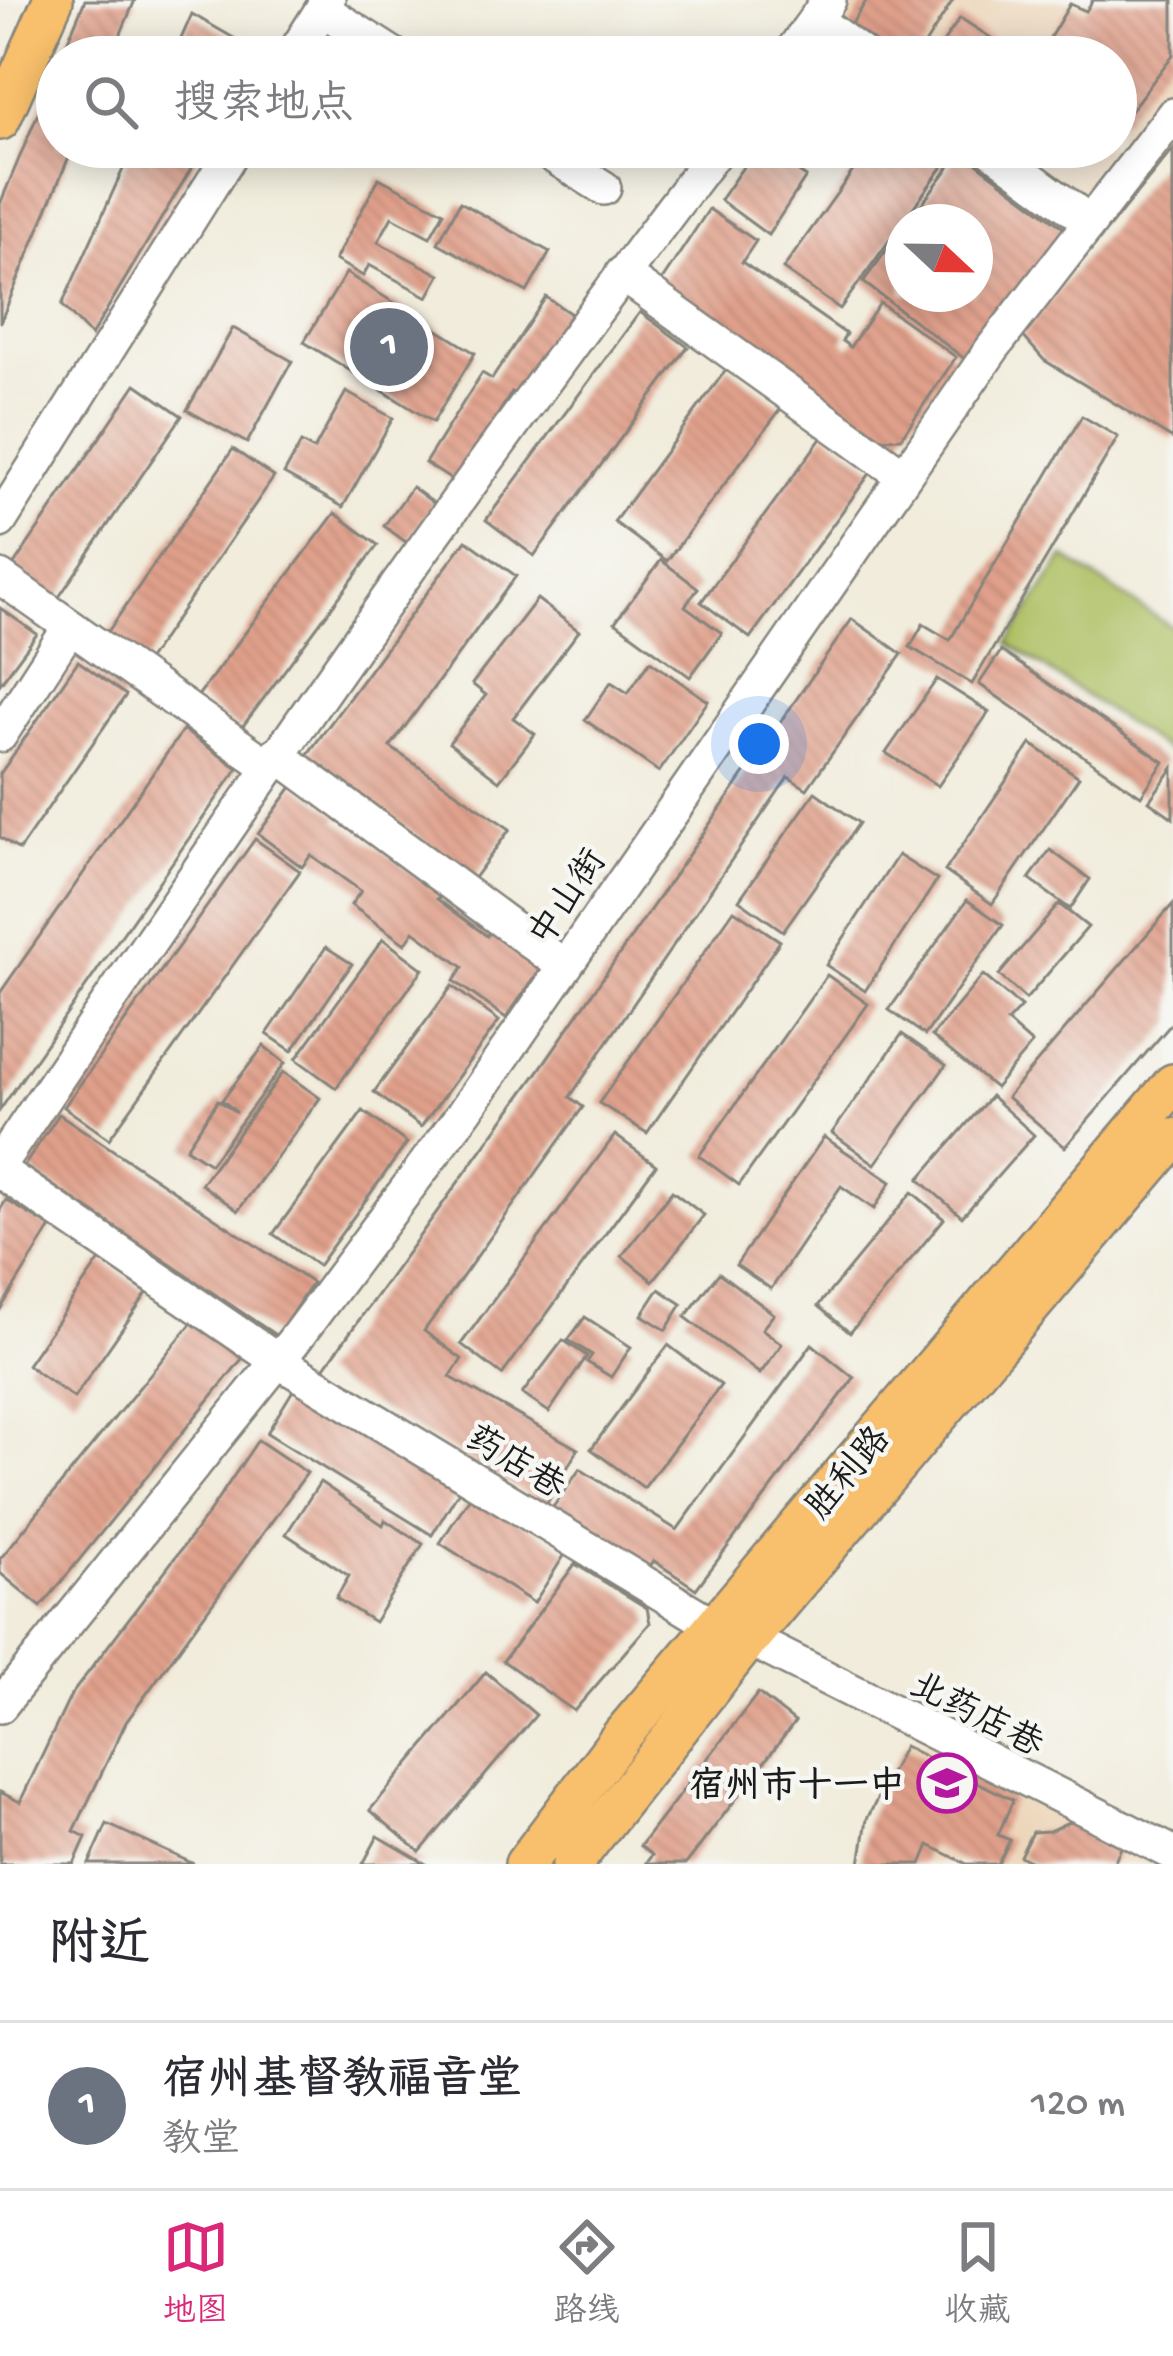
<!DOCTYPE html>
<html lang="zh">
<meta charset="utf-8">
<style>
body{margin:0;font-family:"Gochi Hand","LXGW WenKai TC",sans-serif;background:#f2f2f3;color:#2b2b33}
.compass{position:absolute;left:885px;top:204px;width:108px;height:108px;border-radius:50%;background:#fff;box-shadow:0 6px 30px #0003;rotate:112deg}
.you{position:absolute;left:759px;top:744px;width:42px;height:42px;margin:-30px;border:9px solid #fff;border-radius:50%;background:#1a73e8;box-shadow:0 0 0 18px #1a73e833}
.badge{display:grid;place-items:center;width:78px;height:78px;border-radius:50%;background:#db2777;color:#fff;font-size:39px;font-weight:700}
.pin{position:absolute;translate:-50% -50%;border:6px solid #fff;box-shadow:0 3px 12px #0006}
.list{margin:0;padding:0;list-style:none}
h2{display:flex;justify-content:space-between;align-items:center;height:156px;margin:0;padding:0 48px;font-size:51px}
h2 small{font-size:39px;font-weight:400;color:#7c7c81}
.list li{display:grid;grid-template-columns:78px 1fr auto;gap:36px;align-items:center;box-sizing:border-box;height:168px;padding:0 48px;border-top:3px solid #e1e1e2}
.list b{display:block;font-size:45px;white-space:nowrap}
.list p{margin:0;font-size:39px;white-space:nowrap;color:#7c7c81}
.list em{font-size:39px;font-style:normal;color:#7c7c81}
.icon{flex:none;width:66px;height:66px;fill:none;stroke:currentColor;stroke-width:2;stroke-linecap:round;stroke-linejoin:round}
.map{position:relative;flex:none;width:1173px;height:1864px;overflow:hidden}
.search{position:absolute;background:#fff;box-shadow:0 6px 30px #0003;left:36px;right:36px;top:36px;height:132px;display:flex;align-items:center;gap:30px;box-sizing:border-box;padding:0 42px;border-radius:66px;color:#7c7c81;font-size:45px}
.sheet{height:324px;background:#fff}
nav{display:flex;justify-content:space-around;align-items:center;box-sizing:border-box;height:168px;border-top:3px solid #e1e1e2;background:#fff;font-size:33px;color:#7c7c81}
nav a{display:grid;justify-items:center;gap:6px}
nav .on{color:#db2777}
.map>svg:first-child{display:block}
.built{fill:#edd7bb}
.pitch{fill:#aec064;stroke:#656e40;stroke-width:3}
.building{fill:url(#building-back-hatch)}
.lines{fill:none;stroke-linecap:round;stroke-linejoin:round}
.minor-casing{stroke:#86847c;stroke-width:38}
.major-casing{stroke:#86847c;stroke-width:44}
.minor{stroke:#fff;stroke-width:33}
.major{stroke:#f8bf6c;stroke-width:39}
.labels{text-anchor:middle;stroke-width:9;stroke-linejoin:round;paint-order:stroke}
.street-label{font-size:36px;fill:#1c1c1c;stroke:#f6f6f2}
.poi-label{font-size:36px;font-weight:bold;fill:#1c1c1c;stroke:#f6f6f2;text-anchor:end}
</style>
<div class="map">
<svg width="1173" height="1864" viewBox="0 0 1173 1864">
<defs>
<pattern id="building-back-hatch" width="6" height="6" patternUnits="userSpaceOnUse" patternTransform="scale(3)"><rect width="6" height="6" fill="#e0a08b"/><path d="M-1 5l2 2M0 0l6 6M5-1l2 2" fill="none" stroke="#c08977"/></pattern>
</defs>
<rect width="100%" height="100%" fill="#f6f6f2"/>
<filter id="ink" filterUnits="userSpaceOnUse"><feTurbulence type="fractalNoise" baseFrequency=".00833" numOctaves="2"/><feDisplacementMap in="SourceGraphic" scale="24" xChannelSelector="R" yChannelSelector="G"/><feConvolveMatrix kernelMatrix="1 2 1 2 8 2 1 2 1" color-interpolation-filters="sRGB"/></filter>
<filter id="wash" filterUnits="userSpaceOnUse"><feTurbulence type="fractalNoise" baseFrequency=".004" numOctaves="4" result="noise"/><feDisplacementMap in="SourceGraphic" scale="48" xChannelSelector="R" yChannelSelector="G"/><feGaussianBlur stdDeviation="2.7" result="paint"/><feColorMatrix in="noise" values="0 0 0 0 0 0 0 0 0 0 0 0 0 0 0 0 0 1.4 0 .05"/><feComposite in="paint" operator="in"/></filter>
<g filter="url(#wash)">
<rect width="100%" height="100%" fill="#f1ecdb"/>
<g class="built">
<path d="M 829,0 L 1173,0 L 1173,115 L 1090,222 L 988,147 L 1116,147 L 1116,57 L 866,57 L 816,20 Z"/>
<path d="M 909,1736 L 1173,1864 L 860,1864 L 867,1819 Z"/>
</g>
<path class="pitch" d="M 1064,557 L 1173,628 L 1173,755 L 1008,643 Z"/>
<g id="blocks">
<g class="building">
<path d="M 85,0 L 135,0 L 111,57 L 61,57 Z"/>
<path d="M 867,0 L 953,0 L 917,57 L 894,57 L 849,28 Z"/>
<path d="M 1093,0 L 1173,0 L 1173,55 L 1121,123 L 1116,119 L 1116,57 L 1054,57 L 1060,47 L 1049,39 L 1070,4 L 1086,11 Z"/>
<path d="M 192,14 L 260,53 L 258,57 L 173,57 Z"/>
<path d="M 960,18 L 1021,57 L 933,57 Z"/>
<path d="M 57,68 L 57,147 L 73,147 L 0,323 L 0,204 Z"/>
<path d="M 133,147 L 204,147 L 91,336 L 62,305 Z"/>
<path d="M 757,147 L 764,147 L 806,177 L 768,235 L 720,200 Z"/>
<path d="M 870,147 L 957,147 L 840,309 L 783,269 Z"/>
<path d="M 1173,149 L 1173,439 L 1044,360 L 1022,335 Z"/>
<path d="M 961,151 L 1069,232 L 970,363 L 863,282 L 903,228 L 903,294 L 975,294 L 975,222 L 908,222 Z"/>
<path d="M 379,178 L 444,212 L 430,237 L 392,217 L 378,242 L 440,275 L 428,297 L 369,265 L 363,276 L 335,260 Z"/>
<path d="M 460,202 L 550,252 L 527,292 L 438,243 Z"/>
<path d="M 709,209 L 756,241 L 742,262 L 846,334 L 842,341 L 850,347 L 880,303 L 956,357 L 901,438 L 880,439 L 660,283 Z"/>
<path d="M 346,273 L 475,353 L 433,422 L 304,342 Z"/>
<path d="M 546,297 L 571,314 L 517,396 L 512,392 L 455,482 L 425,463 L 482,373 L 492,379 Z"/>
<path d="M 640,312 L 688,347 L 534,556 L 486,520 Z"/>
<path d="M 233,328 L 292,361 L 247,443 L 187,410 Z"/>
<path d="M 728,367 L 782,407 L 667,561 L 614,522 Z"/>
<path d="M 136,384 L 182,416 L 57,600 L 11,569 Z"/>
<path d="M 346,392 L 393,418 L 343,507 L 284,474 L 301,443 L 314,450 Z"/>
<path d="M 1082,416 L 1118,437 L 972,684 L 910,647 L 923,624 L 950,640 Z"/>
<path d="M 825,433 L 874,468 L 750,638 L 701,602 Z"/>
<path d="M 233,449 L 274,477 L 145,664 L 105,636 Z"/>
<path d="M 412,487 L 435,504 L 407,543 L 384,526 Z"/>
<path d="M 335,513 L 378,545 L 240,730 L 197,697 Z"/>
<path d="M 466,540 L 516,576 L 390,747 L 510,829 L 474,878 L 307,755 Z"/>
<path d="M 661,560 L 698,588 L 685,606 L 722,633 L 690,677 L 615,622 Z"/>
<path d="M 537,599 L 579,631 L 513,718 L 535,734 L 499,781 L 449,743 L 486,695 L 472,684 Z"/>
<path d="M 0,608 L 37,634 L 0,684 Z"/>
<path d="M 852,619 L 902,654 L 807,789 L 788,777 L 570,1097 L 583,1107 L 424,1331 L 462,1359 L 450,1377 L 578,1449 L 546,1505 L 320,1374 L 537,1073 Z"/>
<path d="M 1001,651 L 1164,762 L 1141,796 L 979,684 Z"/>
<path d="M 78,661 L 126,695 L 19,850 L 0,837 L 0,774 Z"/>
<path d="M 650,661 L 708,701 L 659,772 L 585,720 L 611,682 L 628,693 Z"/>
<path d="M 937,679 L 989,712 L 938,786 L 886,753 Z"/>
<path d="M 183,730 L 238,768 L 0,1110 L 0,993 Z"/>
<path d="M 1031,744 L 1079,777 L 992,904 L 945,871 Z"/>
<path d="M 1173,768 L 1173,818 L 1149,801 Z"/>
<path d="M 294,784 L 340,816 L 336,820 L 442,892 L 437,899 L 487,936 L 491,929 L 542,967 L 506,1018 L 454,981 L 463,967 L 414,931 L 405,944 L 351,905 L 361,891 L 311,855 L 302,867 L 258,834 Z"/>
<path d="M 815,792 L 859,823 L 783,931 L 739,900 Z"/>
<path d="M 255,839 L 300,871 L 109,1139 L 64,1107 Z"/>
<path d="M 1050,850 L 1090,879 L 1070,909 L 1029,879 Z"/>
<path d="M 898,855 L 937,880 L 865,991 L 826,965 Z"/>
<path d="M 967,900 L 1003,925 L 925,1035 L 889,1010 Z"/>
<path d="M 1059,904 L 1088,927 L 1026,999 L 999,975 Z"/>
<path d="M 1173,904 L 1173,1022 L 1065,1147 L 1007,1097 Z"/>
<path d="M 734,910 L 780,941 L 647,1133 L 599,1103 Z"/>
<path d="M 383,939 L 423,969 L 336,1088 L 296,1059 Z"/>
<path d="M 326,947 L 352,964 L 292,1051 L 267,1034 Z"/>
<path d="M 827,975 L 868,1004 L 739,1185 L 699,1156 Z"/>
<path d="M 983,975 L 1021,1007 L 1007,1022 L 1032,1044 L 995,1088 L 932,1036 Z"/>
<path d="M 452,986 L 499,1021 L 421,1127 L 374,1092 Z"/>
<path d="M 902,1034 L 946,1065 L 875,1164 L 832,1133 Z"/>
<path d="M 264,1046 L 285,1063 L 210,1164 L 186,1148 L 218,1100 L 237,1113 L 222,1100 Z"/>
<path d="M 283,1072 L 320,1098 L 238,1211 L 201,1184 Z"/>
<path d="M 991,1096 L 1034,1135 L 962,1217 L 919,1179 Z"/>
<path d="M 363,1111 L 407,1143 L 318,1266 L 273,1234 Z"/>
<path d="M 59,1114 L 312,1283 L 277,1336 L 24,1166 Z"/>
<path d="M 615,1135 L 656,1165 L 502,1375 L 461,1344 Z"/>
<path d="M 824,1137 L 891,1182 L 874,1209 L 841,1186 L 771,1289 L 736,1265 Z"/>
<path d="M 672,1191 L 704,1215 L 653,1281 L 622,1256 Z"/>
<path d="M 912,1192 L 944,1219 L 850,1333 L 818,1306 Z"/>
<path d="M 6,1200 L 51,1227 L 0,1310 L 0,1210 Z"/>
<path d="M 100,1260 L 147,1293 L 74,1398 L 27,1365 Z"/>
<path d="M 719,1273 L 774,1314 L 762,1329 L 782,1344 L 760,1374 L 685,1317 Z"/>
<path d="M 659,1289 L 682,1304 L 666,1330 L 642,1315 Z"/>
<path d="M 585,1317 L 631,1347 L 611,1377 L 587,1362 L 592,1355 L 568,1340 Z"/>
<path d="M 194,1320 L 242,1359 L 41,1607 L 0,1573 L 0,1559 Z"/>
<path d="M 563,1340 L 587,1356 L 549,1412 L 522,1394 Z"/>
<path d="M 812,1344 L 854,1378 L 696,1589 L 654,1561 L 648,1568 L 551,1510 L 580,1469 L 677,1530 Z"/>
<path d="M 668,1345 L 721,1385 L 644,1488 L 591,1449 Z"/>
<path d="M 295,1387 L 460,1489 L 432,1535 L 267,1433 Z"/>
<path d="M 258,1440 L 307,1473 L 126,1722 L 74,1831 L 86,1837 L 74,1864 L 0,1864 L 0,1792 L 20,1802 L 71,1695 L 208,1514 Z"/>
<path d="M 320,1482 L 383,1525 L 385,1520 L 423,1544 L 374,1622 L 336,1598 L 349,1576 L 286,1534 Z"/>
<path d="M 473,1492 L 567,1551 L 534,1603 L 440,1543 Z"/>
<path d="M 575,1564 L 647,1608 L 650,1623 L 574,1711 L 503,1661 Z"/>
<path d="M 486,1672 L 536,1715 L 420,1852 L 370,1810 Z"/>
<path d="M 758,1693 L 795,1722 L 686,1864 L 645,1864 L 652,1855 L 640,1846 Z"/>
<path d="M 904,1746 L 1013,1800 L 998,1835 L 1010,1840 L 998,1864 L 967,1864 L 929,1845 L 921,1864 L 860,1864 L 867,1819 Z"/>
<path d="M 1075,1819 L 1124,1842 L 1113,1864 L 1036,1864 L 1020,1856 L 1032,1832 L 1049,1831 Z"/>
<path d="M 107,1824 L 194,1864 L 89,1864 Z"/>
<path d="M 378,1836 L 426,1864 L 363,1864 Z"/>
</g>
</g>
</g>
<g filter="url(#ink)">
<use href="#blocks" fill-opacity="0" stroke="#86847c" stroke-width="3"/>
<g class="lines">
<g class="minor-casing">
<g id="minor">
<path d="M 322,9 L 397,57"/>
<path d="M 816,20 L 866,57"/>
<path d="M 292,57 L 328,0"/>
<path d="M 788,57 L 829,0"/>
<path d="M 539,147 L 604,188"/>
<path d="M 988,147 L 1090,222"/>
<path d="M 622,274 L 903,475"/>
<path d="M 0,521 L 235,147"/>
<path d="M 0,577 L 268,766"/>
<path d="M 0,735 L 70,627"/>
<path d="M 276,754 L 564,966"/>
<path d="M 0,1163 C 232,819 467,477 719,147"/>
<path d="M 0,1171 L 278,1361 L 715,1626"/>
<path d="M 749,1639 L 1173,1853"/>
<path d="M 0,1706 L 296,1338 L 465,1111 L 992,349 L 1173,115"/>
</g>
</g>
<g class="major-casing">
<g id="major">
<path d="M 0,120 L 53,0"/>
<path d="M 525,1864 L 623,1734 L 1173,1084"/>
<path d="M 572,1864 L 749,1639 L 1173,1138"/>
</g>
</g>
<use href="#minor" class="minor"/>
<use href="#major" class="major"/>
</g>
</g>
<defs>
<g id="school-ring" transform="scale(3)"><circle r="9.5" fill="#f6f6f2" stroke="#b5179e" stroke-width="1.5"/><path d="M0-5L7-2L0 1L-7-2ZM-4 1L0 2.5L4 1V4Q0 6-4 4Z" fill="#b5179e"/></g>
</defs>
<g fill-rule="evenodd">
<use href="#school-ring" x="947" y="1783"/>
</g>
<g class="labels">
<g class="street-label">
<text transform="translate(565 896) rotate(-56)" y="13">中山街</text>
<text transform="translate(517 1460) rotate(31)" y="13">药店巷</text>
<text transform="translate(846 1471) rotate(-50)" y="13">胜利路</text>
<text transform="translate(978 1712) rotate(27)" y="13">北药店巷</text>
</g>
<g class="poi-label">
<text x="905" y="1796">宿州市十一中</text>
</g>
</g>
</svg>
<svg class="compass" viewBox="-18 -18 36 36"><path d="M0-13l5 13h-10z" fill="#e53935"/><path d="M0 13l5-13h-10z" fill="#7c7c81"/></svg>
<div class="you"></div>
<div class="pin badge" style="left:389px;top:347px;background:#6b7280">1</div>
<div class="search"><svg class="icon" aria-label="search" viewBox="0 0 24 24"><circle cx="10" cy="10" r="6"/><path d="M15 15l6 6"/></svg>搜索地点</div>
</div>
<section class="sheet">
<h2>附近<small></small></h2>
<ul class="list">
<li><span class="badge" style="background:#6b7280">1</span><div><b>宿州基督教福音堂</b><p>教堂</p></div><em>120 m</em></li>
</ul>
</section>
<nav>
<a class="on"><svg class="icon" aria-label="map" viewBox="0 0 24 24"><path d="M3 6l6-2 6 2 6-2v14l-6 2-6-2-6 2zM9 4v14M15 6v14"/></svg>地图</a>
<a><svg class="icon" aria-label="directions" viewBox="0 0 24 24"><path d="M12 3l9 9-9 9-9-9zM9 14v-3h6M13 9l2 2-2 2"/></svg>路线</a>
<a><svg class="icon" aria-label="saved" viewBox="0 0 24 24"><path d="M7 4h10v16l-5-4-5 4z"/></svg>收藏</a>
</nav>
